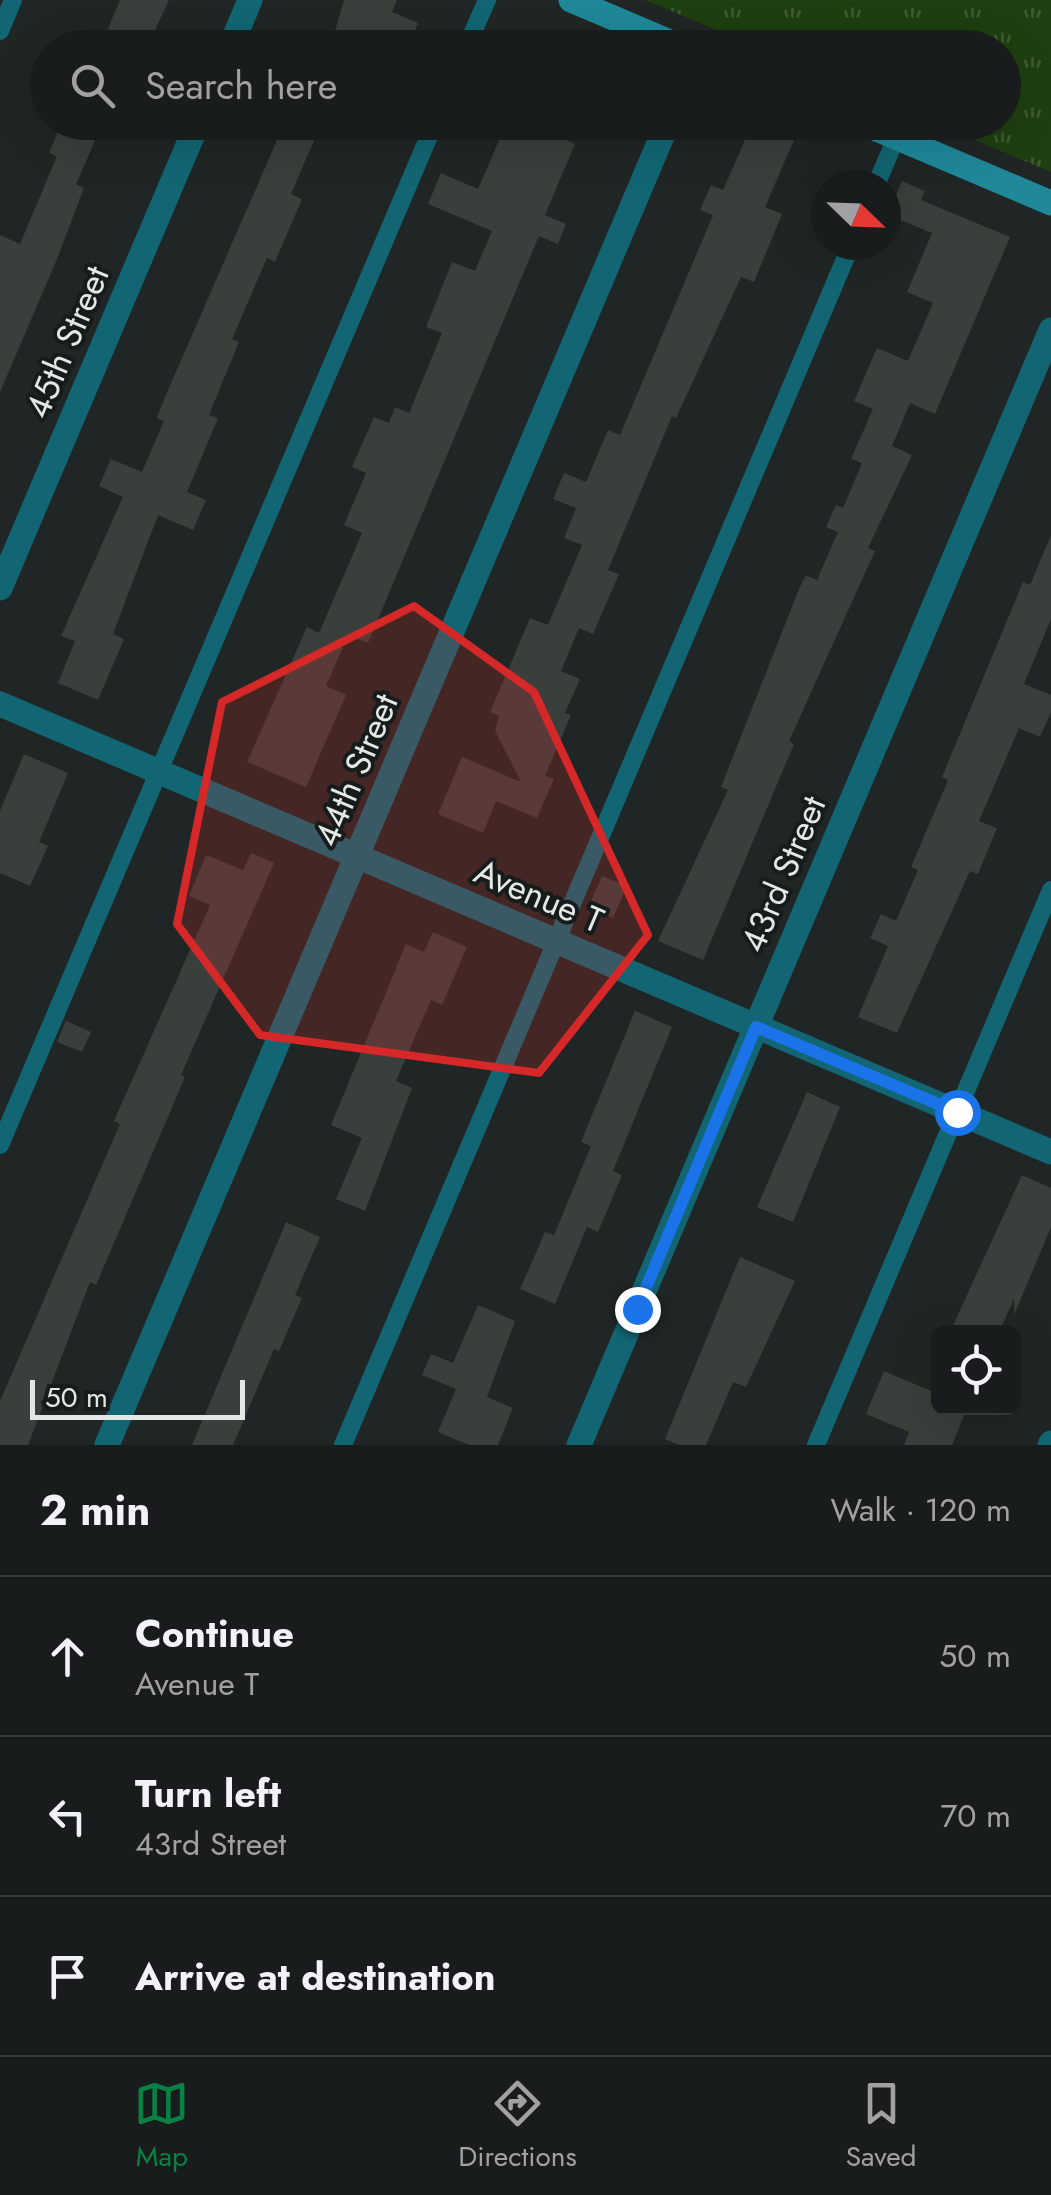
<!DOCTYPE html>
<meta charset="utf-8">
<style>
body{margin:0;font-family:Jost,sans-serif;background:#212525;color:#f1f3f6}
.controls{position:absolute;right:30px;bottom:30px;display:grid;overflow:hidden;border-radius:15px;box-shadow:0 10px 40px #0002}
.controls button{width:90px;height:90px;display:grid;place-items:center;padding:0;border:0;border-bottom:2px solid #363a3b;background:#181c1c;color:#f1f3f6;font:50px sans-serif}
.compass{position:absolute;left:811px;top:170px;width:90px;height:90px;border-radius:50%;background:#181c1c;box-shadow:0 10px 40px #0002;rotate:113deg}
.scale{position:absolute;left:30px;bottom:25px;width:215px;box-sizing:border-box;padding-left:10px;border:5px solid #e3e7e6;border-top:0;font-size:28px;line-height:35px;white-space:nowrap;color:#e3e7e6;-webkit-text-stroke:8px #161c1b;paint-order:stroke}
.stop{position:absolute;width:30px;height:30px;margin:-22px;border:8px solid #1a73e8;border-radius:50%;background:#fff}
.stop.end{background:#1a73e8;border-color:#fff;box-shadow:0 2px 10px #0008}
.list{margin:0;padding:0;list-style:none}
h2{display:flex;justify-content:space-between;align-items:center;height:130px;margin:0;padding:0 40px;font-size:42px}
h2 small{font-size:32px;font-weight:400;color:#9fa1a3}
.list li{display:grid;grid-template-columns:65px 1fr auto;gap:30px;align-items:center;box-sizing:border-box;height:160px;padding:0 40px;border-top:2px solid #363a3b}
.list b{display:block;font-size:38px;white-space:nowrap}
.list p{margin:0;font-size:32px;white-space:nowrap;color:#9fa1a3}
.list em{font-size:32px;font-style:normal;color:#9fa1a3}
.icon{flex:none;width:55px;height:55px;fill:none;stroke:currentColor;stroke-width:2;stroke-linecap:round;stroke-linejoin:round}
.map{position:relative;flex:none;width:1051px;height:1445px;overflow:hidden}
.search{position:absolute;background:#181c1c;box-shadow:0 10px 40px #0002;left:30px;right:30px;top:30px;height:110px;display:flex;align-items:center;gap:25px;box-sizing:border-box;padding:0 35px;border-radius:55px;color:#9fa1a3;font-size:38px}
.sheet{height:610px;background:#181c1c}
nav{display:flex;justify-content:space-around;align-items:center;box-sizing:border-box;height:140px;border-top:2px solid #363a3b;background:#181c1c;font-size:28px;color:#9fa1a3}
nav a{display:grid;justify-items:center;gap:5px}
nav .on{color:#0b8043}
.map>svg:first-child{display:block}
.grass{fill:url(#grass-tufts)}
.building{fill:#3a3f3c}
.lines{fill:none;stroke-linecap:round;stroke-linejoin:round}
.lane{stroke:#126674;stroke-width:18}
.street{stroke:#126674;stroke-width:25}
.secondary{stroke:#1f8899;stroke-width:25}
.route{stroke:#1a73e8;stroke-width:12}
.marked{fill:#d62828;fill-opacity:0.2;stroke:#d62828;stroke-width:8;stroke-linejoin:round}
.labels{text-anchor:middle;stroke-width:8;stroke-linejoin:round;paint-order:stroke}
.street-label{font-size:35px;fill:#e3e7e6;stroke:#161c1b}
</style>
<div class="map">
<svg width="1051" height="1445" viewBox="0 0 1051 1445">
<defs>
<pattern id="grass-tufts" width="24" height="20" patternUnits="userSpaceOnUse" patternTransform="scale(2.5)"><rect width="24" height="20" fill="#1f3f10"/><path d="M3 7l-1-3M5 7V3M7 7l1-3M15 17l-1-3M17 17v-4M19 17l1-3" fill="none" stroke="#3f5b33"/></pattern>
</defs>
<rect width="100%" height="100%" fill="#202625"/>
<path class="grass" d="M 645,0 L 1051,0 L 1051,172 L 935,123 L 1004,122 L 1004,48 L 757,47 Z"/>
<g class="building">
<path d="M 120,0 L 169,0 L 147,48 L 100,48 Z"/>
<path d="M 344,0 L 397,0 L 392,12 L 418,23 L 407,48 L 330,48 Z"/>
<path d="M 62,122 L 103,122 L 76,184 L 84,188 L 57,259 L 0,392 L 0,235 L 20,244 L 57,156 L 49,153 Z"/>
<path d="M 285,122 L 322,122 L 291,194 L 302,199 L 275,262 L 267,258 L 232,339 L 239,342 L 209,415 L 218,418 L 187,492 L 206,500 L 193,530 L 158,515 L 113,634 L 124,639 L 98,700 L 58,683 L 75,641 L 61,636 L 123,497 L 99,486 L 111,459 L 142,472 L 164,421 L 157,418 L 165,397 Z"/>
<path d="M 507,122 L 525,122 L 575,144 L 545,215 L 566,224 L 558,244 L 539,236 L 368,643 L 348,635 L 326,686 L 346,695 L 306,787 L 247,762 L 307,627 L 319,633 L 362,533 L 344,525 L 366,473 L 352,467 L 374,417 L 389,423 L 395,407 L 409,413 L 442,333 L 426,327 L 452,262 L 475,271 L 492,231 L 428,204 L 441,173 L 478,189 Z"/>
<path d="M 753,122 L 794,140 L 765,207 L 782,214 L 754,282 L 741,277 L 676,418 L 672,416 L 608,570 L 619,574 L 593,634 L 579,628 L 561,671 L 580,679 L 565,713 L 571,715 L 545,776 L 554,779 L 537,818 L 496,801 L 483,833 L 438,814 L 462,757 L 521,782 L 495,731 L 499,716 L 490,712 L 530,618 L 548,625 L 582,545 L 564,538 L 576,508 L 553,499 L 564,473 L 586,482 L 608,430 L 620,435 L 713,215 L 700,210 L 711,185 L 723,190 Z"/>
<path d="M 902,181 L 925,191 L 921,200 L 1010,237 L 935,414 L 910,403 L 892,446 L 912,455 L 868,548 L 875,551 L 789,741 L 794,744 L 703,960 L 658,941 L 728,790 L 721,787 L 799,589 L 806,575 L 817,580 L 838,532 L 826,527 L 836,505 L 843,508 L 862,463 L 851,459 L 873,409 L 854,401 L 877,348 L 908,361 L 933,303 L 907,292 L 932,233 L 888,215 Z"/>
<path d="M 1051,535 L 1051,619 L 1024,684 L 1051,695 L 1051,712 L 1040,737 L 1019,728 L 979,821 L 997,828 L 978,874 L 970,871 L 897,1033 L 858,1017 L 888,946 L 870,938 L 881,914 L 896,921 L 918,870 L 911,867 L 948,780 L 942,777 L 1023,582 L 1030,585 Z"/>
<path d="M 24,754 L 68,773 L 39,842 L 48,846 L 30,886 L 0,873 L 0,811 Z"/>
<path d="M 251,853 L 274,863 L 181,1075 L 185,1077 L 96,1285 L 90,1282 L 28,1445 L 0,1445 L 0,1401 L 120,1124 L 114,1121 L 210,905 L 189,896 L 206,855 L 243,870 Z"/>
<path d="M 602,876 L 627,886 L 613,918 L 588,908 Z"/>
<path d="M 433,932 L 467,947 L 442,1005 L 431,1000 L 396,1081 L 412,1088 L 365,1211 L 336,1199 L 362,1138 L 331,1125 L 406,944 L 424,952 Z"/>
<path d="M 635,1011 L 672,1027 L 613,1171 L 622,1175 L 598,1232 L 587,1227 L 555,1304 L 520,1289 L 545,1232 L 554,1235 L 591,1146 L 581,1142 Z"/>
<path d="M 66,1021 L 91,1032 L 82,1052 L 57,1042 Z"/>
<path d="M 807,1092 L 840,1107 L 793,1222 L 757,1207 Z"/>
<path d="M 1022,1175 L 1051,1188 L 1051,1227 L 1014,1315 L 1014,1299 L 999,1332 L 950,1332 Z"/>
<path d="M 286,1222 L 320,1237 L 295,1295 L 302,1298 L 279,1351 L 274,1349 L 233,1445 L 192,1445 Z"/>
<path d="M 740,1257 L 795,1281 L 746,1387 L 733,1382 L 706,1445 L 679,1445 L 665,1439 Z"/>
<path d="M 478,1305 L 515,1321 L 487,1397 L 513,1408 L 498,1445 L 469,1445 L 438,1432 L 456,1389 L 422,1375 L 431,1354 L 453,1363 Z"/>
<path d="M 884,1371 L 938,1394 L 938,1408 L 967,1408 L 952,1445 L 904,1445 L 909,1432 L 866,1414 Z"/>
</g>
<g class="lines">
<g class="lane">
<path d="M 0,31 L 13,0"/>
<path d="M 466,48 L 487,0"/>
<path d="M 876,185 L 896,138"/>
<path d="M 0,1145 L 435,122"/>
<path d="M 343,1445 L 851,245"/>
<path d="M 816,1445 L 1051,890"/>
</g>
<g class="street">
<path d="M 230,48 L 250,0"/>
<path d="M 0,588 L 198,122"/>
<path d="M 0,704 L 1051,1152"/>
<path d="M 107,1445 L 668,122"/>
<path d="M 579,1445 L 1051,330"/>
<path d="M 1050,1445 L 1051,1443"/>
</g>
<g class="secondary">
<path d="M 571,0 L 684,48"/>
<path d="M 860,122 L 1051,203"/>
</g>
</g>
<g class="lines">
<path class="route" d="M 637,1309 L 756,1027 L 957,1112"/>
</g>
<path class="marked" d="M 414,606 L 534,692 L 648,935 L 539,1073 L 260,1035 L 177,924 L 222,702 Z"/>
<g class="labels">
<g class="street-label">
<text transform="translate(67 342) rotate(-67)" y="12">45th Street</text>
<text transform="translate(356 770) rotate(-67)" y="12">44th Street</text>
<text transform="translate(783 874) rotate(-67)" y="12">43rd Street</text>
<text transform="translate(539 896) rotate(23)" y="12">Avenue T</text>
</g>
</g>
</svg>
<div class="controls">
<button><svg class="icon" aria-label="locate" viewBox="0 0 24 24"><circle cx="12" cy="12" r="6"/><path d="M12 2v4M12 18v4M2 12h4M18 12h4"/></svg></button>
</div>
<svg class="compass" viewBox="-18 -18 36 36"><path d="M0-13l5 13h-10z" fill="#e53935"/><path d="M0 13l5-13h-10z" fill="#9fa1a3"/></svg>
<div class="scale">50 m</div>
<div class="stop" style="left:957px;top:1112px"></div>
<div class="stop end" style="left:637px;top:1309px"></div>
<div class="search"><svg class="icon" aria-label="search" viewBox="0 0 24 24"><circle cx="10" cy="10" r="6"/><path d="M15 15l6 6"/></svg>Search here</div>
</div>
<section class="sheet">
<h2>2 min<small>Walk · 120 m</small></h2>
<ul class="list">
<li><svg class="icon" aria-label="ahead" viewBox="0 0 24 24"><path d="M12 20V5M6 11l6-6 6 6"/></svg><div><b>Continue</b><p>Avenue T</p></div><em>50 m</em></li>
<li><svg class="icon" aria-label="left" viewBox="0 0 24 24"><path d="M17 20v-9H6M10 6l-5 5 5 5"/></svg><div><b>Turn left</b><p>43rd Street</p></div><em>70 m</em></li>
<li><svg class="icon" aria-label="arrive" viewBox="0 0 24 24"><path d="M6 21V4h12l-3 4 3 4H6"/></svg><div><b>Arrive at destination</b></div></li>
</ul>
</section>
<nav>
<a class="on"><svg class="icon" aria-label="map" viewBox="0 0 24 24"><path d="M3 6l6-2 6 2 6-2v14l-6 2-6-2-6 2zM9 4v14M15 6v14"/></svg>Map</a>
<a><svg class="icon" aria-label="directions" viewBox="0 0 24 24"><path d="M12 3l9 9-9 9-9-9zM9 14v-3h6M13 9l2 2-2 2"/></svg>Directions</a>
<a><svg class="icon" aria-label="saved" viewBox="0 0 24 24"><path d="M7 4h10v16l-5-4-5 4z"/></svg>Saved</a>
</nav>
